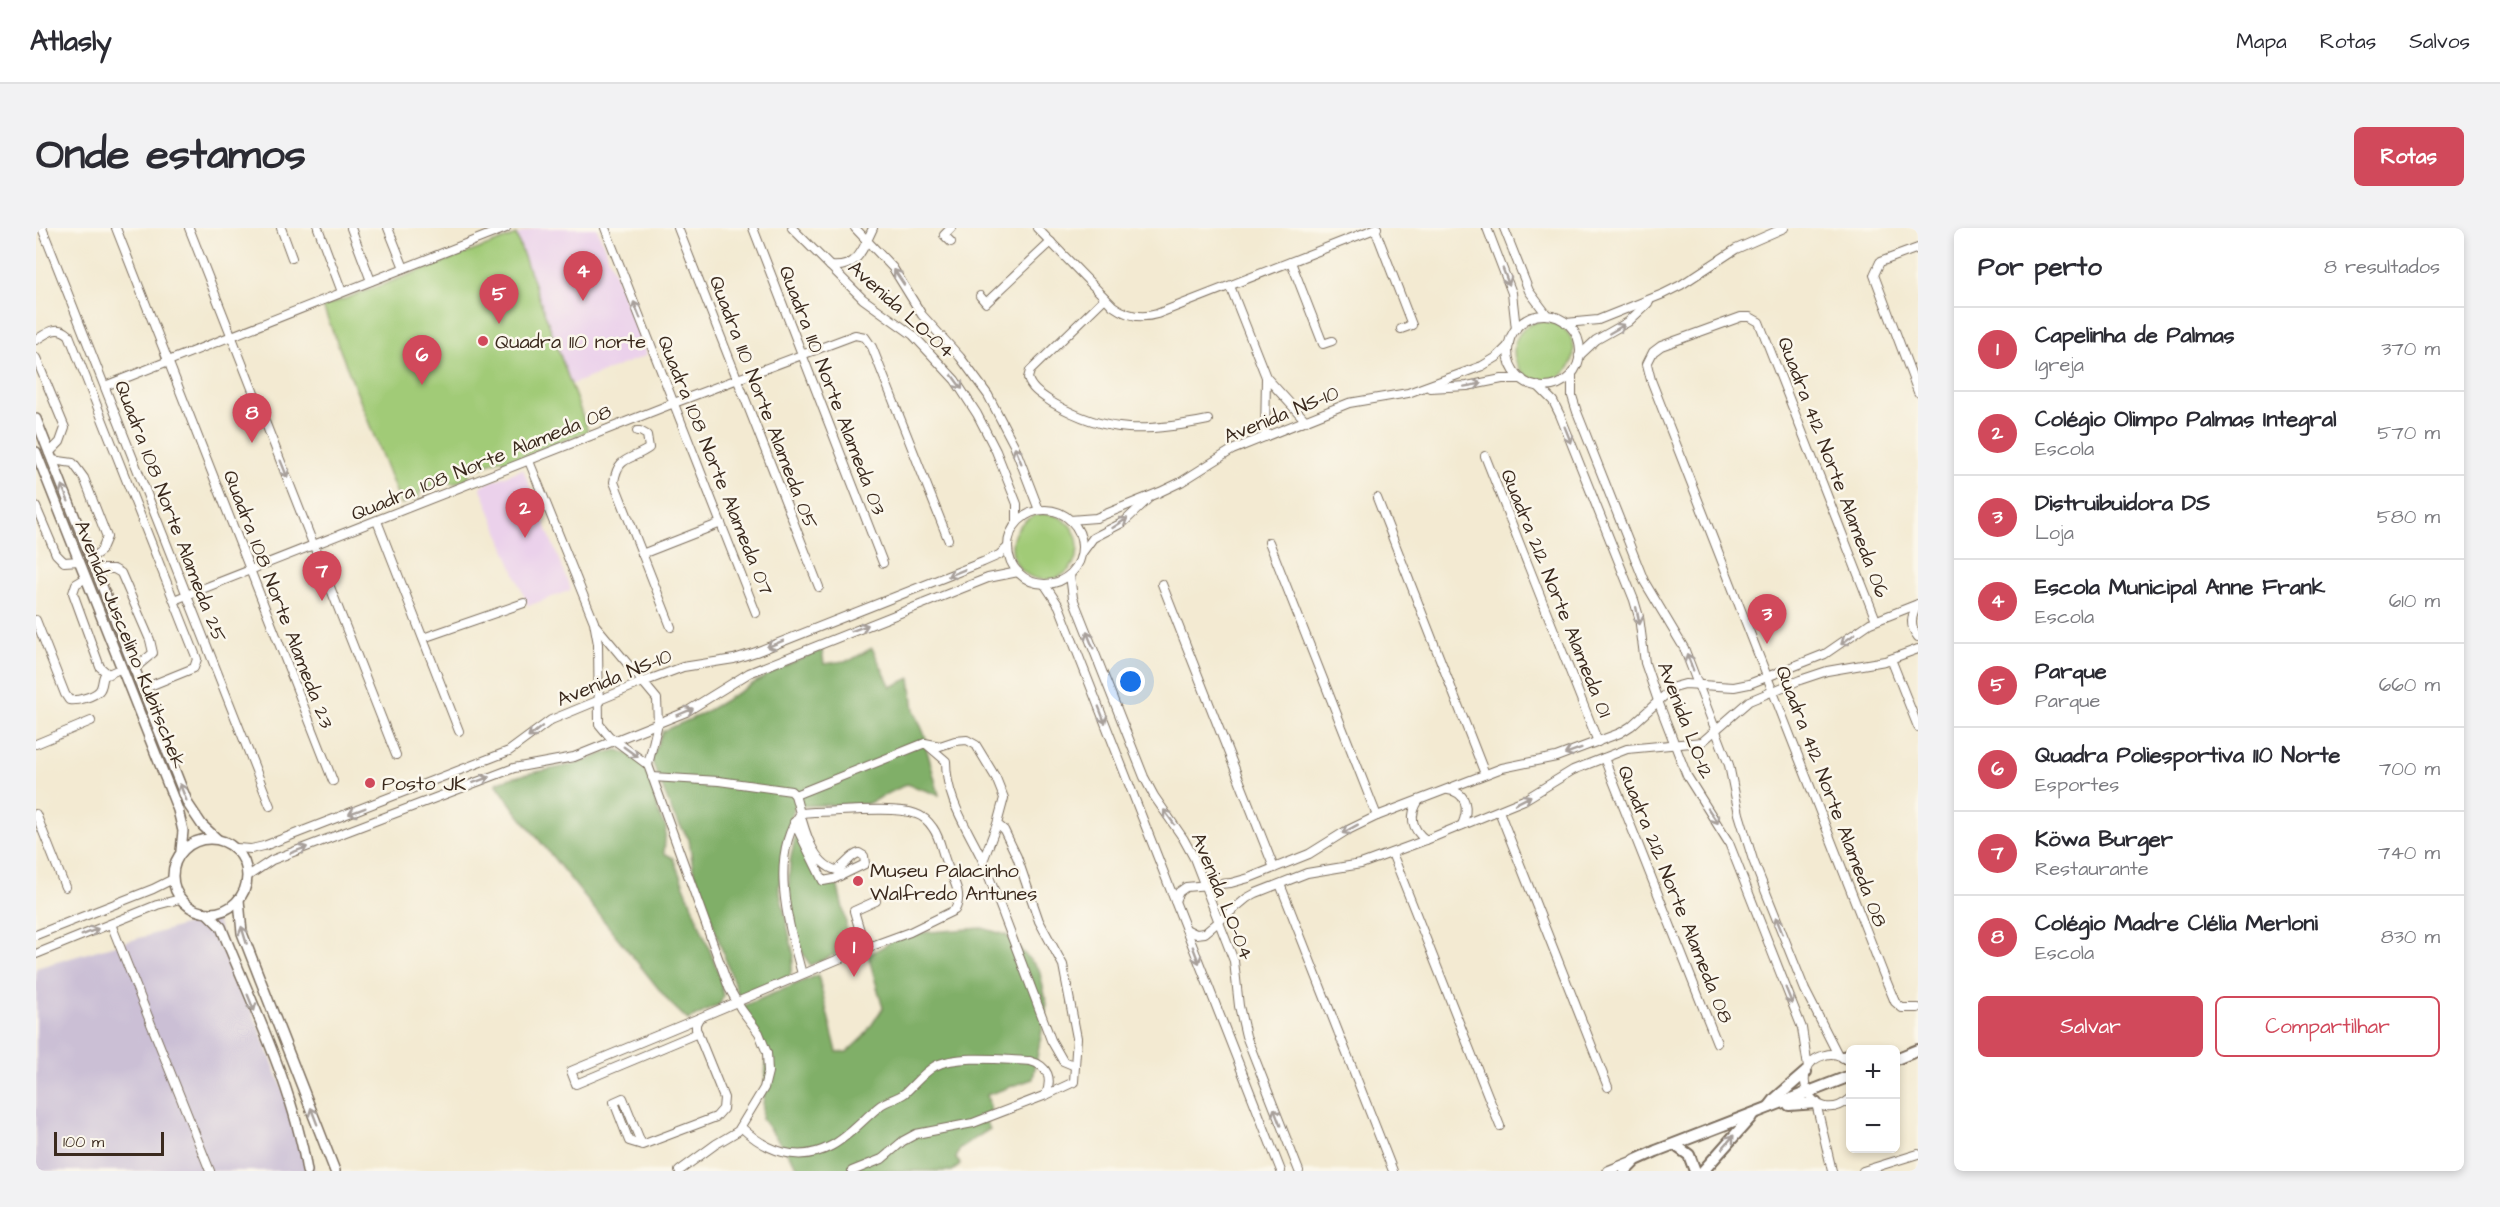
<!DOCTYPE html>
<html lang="pt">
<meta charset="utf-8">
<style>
body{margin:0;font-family:"Architects Daughter",sans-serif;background:#f2f2f3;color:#2b2b33}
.controls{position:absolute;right:18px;bottom:18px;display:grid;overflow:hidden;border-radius:9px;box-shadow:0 3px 9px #0003}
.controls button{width:54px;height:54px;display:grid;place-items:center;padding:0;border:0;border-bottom:2px solid #e1e1e2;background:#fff;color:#2b2b33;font:30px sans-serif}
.scale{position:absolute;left:18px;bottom:15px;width:110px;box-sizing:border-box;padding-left:6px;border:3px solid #3b2a1e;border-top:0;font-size:16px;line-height:21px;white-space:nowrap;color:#3b2a1e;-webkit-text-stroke:4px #fbf7ec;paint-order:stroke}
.you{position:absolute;left:1095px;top:454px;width:21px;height:21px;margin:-15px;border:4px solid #fff;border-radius:50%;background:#1a73e8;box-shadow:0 0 0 9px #1a73e833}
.badge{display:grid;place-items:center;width:39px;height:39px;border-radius:50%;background:#d1495b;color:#fff;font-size:20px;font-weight:700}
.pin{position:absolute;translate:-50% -50px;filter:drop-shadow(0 2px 3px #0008)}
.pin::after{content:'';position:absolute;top:32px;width:21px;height:18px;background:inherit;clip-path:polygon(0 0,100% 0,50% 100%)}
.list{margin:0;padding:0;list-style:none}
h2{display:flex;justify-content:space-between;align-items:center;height:78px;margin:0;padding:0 24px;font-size:26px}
h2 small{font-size:20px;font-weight:400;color:#7c7c81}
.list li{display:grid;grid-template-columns:39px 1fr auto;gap:18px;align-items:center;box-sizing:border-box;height:84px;padding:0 24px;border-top:2px solid #e1e1e2}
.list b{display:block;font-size:22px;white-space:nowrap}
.list p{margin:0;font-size:20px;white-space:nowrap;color:#7c7c81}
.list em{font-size:20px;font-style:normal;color:#7c7c81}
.actions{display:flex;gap:12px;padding:18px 24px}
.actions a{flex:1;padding:14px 0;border:2px solid #d1495b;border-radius:9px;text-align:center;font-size:21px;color:#d1495b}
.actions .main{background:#d1495b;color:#fff}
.map{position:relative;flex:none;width:1882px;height:943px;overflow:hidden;border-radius:9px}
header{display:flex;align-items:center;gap:36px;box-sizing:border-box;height:84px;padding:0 30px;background:#fff;border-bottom:2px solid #e1e1e2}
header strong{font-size:28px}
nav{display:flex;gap:33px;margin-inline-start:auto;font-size:21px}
.intro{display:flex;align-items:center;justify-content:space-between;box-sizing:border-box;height:144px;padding:0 36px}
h1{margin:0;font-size:42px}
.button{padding:15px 27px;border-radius:9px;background:#d1495b;color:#fff;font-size:21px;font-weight:700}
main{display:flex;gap:36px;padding:0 36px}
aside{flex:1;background:#fff;border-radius:9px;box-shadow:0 3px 9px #0003}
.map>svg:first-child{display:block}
.built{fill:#ebd1eb}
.industrial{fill:#cbbfd5}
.green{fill:#a1cb77;stroke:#6e7a4a;stroke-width:1.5}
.forest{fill:#80af68;stroke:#5e6c43;stroke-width:1.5}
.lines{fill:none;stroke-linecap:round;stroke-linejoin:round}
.minor-casing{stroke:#7b6d5d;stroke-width:10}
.major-casing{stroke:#7b6d5d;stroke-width:12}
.highway-casing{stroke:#7b6d5d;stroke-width:14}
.minor{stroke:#fff;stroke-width:8}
.major{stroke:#fff;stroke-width:9}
.highway{stroke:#fff;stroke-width:10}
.oneway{stroke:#a79f9a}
.poi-dot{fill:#d1495b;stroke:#fbf7ec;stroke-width:2}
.labels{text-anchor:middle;stroke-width:5;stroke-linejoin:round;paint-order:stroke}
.street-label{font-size:20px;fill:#3b2a1e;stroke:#fbf7ec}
.poi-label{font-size:20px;fill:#3b2a1e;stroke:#fbf7ec;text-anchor:start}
</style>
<header>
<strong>Atlasly</strong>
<nav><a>Mapa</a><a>Rotas</a><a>Salvos</a></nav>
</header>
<div class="intro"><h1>Onde estamos</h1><a class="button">Rotas</a></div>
<main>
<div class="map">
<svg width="1882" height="943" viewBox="0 0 1882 943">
<rect width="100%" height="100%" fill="#fbf7ec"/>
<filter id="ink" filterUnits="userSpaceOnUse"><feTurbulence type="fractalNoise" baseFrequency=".0167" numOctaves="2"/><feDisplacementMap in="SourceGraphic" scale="12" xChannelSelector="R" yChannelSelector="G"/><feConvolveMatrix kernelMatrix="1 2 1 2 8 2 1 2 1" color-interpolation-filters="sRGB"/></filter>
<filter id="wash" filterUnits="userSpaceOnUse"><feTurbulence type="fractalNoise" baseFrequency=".008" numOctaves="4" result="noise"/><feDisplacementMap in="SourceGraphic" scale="24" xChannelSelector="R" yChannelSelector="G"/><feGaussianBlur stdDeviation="1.35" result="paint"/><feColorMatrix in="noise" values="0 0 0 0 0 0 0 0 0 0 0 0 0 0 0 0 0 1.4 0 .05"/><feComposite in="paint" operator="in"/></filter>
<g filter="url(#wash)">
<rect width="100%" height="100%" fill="#f3ead2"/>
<g class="built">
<path d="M 499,0 L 561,0 L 611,127 L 534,157 L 480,7 Z"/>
<path d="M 487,241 L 535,362 L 492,378 L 444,258 Z"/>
</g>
<path class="industrial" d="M 179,688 L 279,943 L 0,943 L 0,740 Z"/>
<g class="green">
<path d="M 480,7 L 552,203 L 471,235 L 465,231 L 434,243 L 432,250 L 417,256 L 411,253 L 384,263 L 383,270 L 365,276 L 287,79 Z"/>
<circle cx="1508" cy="123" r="30"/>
<circle cx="1009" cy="319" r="33"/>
</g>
<g class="forest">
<path d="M 836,420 L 855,459 L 874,450 L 878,482 L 890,510 L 889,515 L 903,567 L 871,556 L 831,576 L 759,578 L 748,613 L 743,660 L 758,728 L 754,748 L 704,772 L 657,640 L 653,611 L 638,588 L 615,531 L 627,503 L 664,487 L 742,441 L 786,422 L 788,436 L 815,432 Z"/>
<path d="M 582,522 C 590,525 599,527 604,533 C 620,551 616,581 630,599 L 628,625 L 637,630 L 684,748 L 687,768 L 684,776 L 652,792 L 634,775 L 479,582 L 460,555 C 487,544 515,543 542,535 C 557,531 567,524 582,522 Z"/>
<path d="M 759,602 L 785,655 L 801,655 L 810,693 L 810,704 L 803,725 L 774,737 C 755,711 751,666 754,635 C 755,624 760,613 759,602 Z"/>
<path d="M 946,700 L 970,707 L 1003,741 L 1011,776 L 997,851 L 951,867 L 955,884 L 946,887 L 954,901 L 924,920 L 920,931 L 924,935 L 923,938 L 916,943 L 765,943 L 726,891 L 731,825 L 707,778 L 782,747 L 801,824 L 811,824 L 828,808 L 847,780 L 832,727 L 869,706 Z"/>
</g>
</g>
<g filter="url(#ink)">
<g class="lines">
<g class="minor-casing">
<g id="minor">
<path d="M 6,0 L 234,578"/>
<path d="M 80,0 L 297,553"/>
<path d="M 153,0 L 360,527"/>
<path d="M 245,0 L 256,30"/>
<path d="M 282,0 L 306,64"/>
<path d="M 315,0 L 335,53"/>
<path d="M 352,0 L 368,40"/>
<path d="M 569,0 L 720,385"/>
<path d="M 642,0 L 783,359"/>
<path d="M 717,0 L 847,335"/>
<path d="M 756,0 L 827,71 L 877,107 L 919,152 L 941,186 L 960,223 L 981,276 L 981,293"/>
<path d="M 819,0 L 857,40 L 886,87 L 924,129 L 952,167 L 978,217 L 1003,282"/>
<path d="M 1001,0 L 1077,78 C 1091,88 1105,91 1121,86 L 1341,0"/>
<path d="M 1451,0 L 1476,65 L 1480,101"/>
<path d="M 1468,0 L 1493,63 L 1511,87"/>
<path d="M 1339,1 L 1376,97 L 1365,101"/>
<path d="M 915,14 L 908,7 L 915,0"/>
<path d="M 1882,20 L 1844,34 L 1838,47 L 1882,164"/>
<path d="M 1255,34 L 1287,116 L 1296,113"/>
<path d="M 794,38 C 822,41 827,21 837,0"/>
<path d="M 1194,58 L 1230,149 L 1270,193"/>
<path d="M 944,68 L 950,75 L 1015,14"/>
<path d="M 1069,70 L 994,143 L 992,150 C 995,162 1007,168 1017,175 C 1071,207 1112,204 1172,192"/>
<circle cx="1508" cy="123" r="36"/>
<path d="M 1530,95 L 1562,92 L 1627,66 L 1645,57 L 1700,21 L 1748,0"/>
<path d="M 0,112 C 11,105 21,96 33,107 L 161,431 L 158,440 L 106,461"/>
<path d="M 1543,128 L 1560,112 L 1592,94 L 1612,75"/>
<path d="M 0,130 L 29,200 L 24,214 L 13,225"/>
<path d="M 1536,145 L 1536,168 L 1541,184 L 1608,353 L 1648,420 L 1693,537 L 1703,586 L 1717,632 L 1769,762 L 1802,827"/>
<path d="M 69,158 L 470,0"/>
<path d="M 1502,158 L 1517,173 L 1524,187 L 1598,372 L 1603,389 L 1609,435 L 1622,473 L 1651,548 L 1693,615 L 1766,800 L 1772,839"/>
<path d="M 1394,160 L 1431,158 L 1466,151 L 1486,151"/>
<path d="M 601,203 L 604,203 L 611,207 L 613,220 C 595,233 582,227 578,254 L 635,399"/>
<path d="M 1229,209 L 1230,149"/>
<path d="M 1449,228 L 1562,514"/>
<path d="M 16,232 L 37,235 L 48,250 L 71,309 L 65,323 L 55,330"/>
<path d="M 493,233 L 558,394 L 562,416 L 563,496 L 573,508 L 612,537"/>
<path d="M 1341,270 L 1449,546"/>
<path d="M 0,279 L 20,326 L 28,334 L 43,333"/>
<circle cx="1009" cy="319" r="37"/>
<path d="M 1034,292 L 1060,290 L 1124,264 L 1145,254 L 1196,222 L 1313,175 L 1372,165 L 1446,138 L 1461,129 L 1473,117"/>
<path d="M 341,293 L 423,503"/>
<path d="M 1233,314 L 1341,588"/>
<path d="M 1046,325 L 1057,310 L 1088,294 L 1112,271"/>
<path d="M 606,326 L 685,295"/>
<path d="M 60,341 L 78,341 L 85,345 L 114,412 L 117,425 L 98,441"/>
<path d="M 1034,347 L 1037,370 L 1108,549 L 1118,568 L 1147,610 L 1158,630 L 1198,733 L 1203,778 L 1210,808 L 1263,943"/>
<path d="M 50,350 L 40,356 L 37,365 L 64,439 L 72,446"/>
<path d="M 1126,356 L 1238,640"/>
<path d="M 1009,357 L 1023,378 L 1245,943"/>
<path d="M 138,372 L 638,175 L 819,107 L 829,109 L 836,119 L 912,311"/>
<path d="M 1882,376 C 1875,388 1873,398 1882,409"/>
<path d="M 0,392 L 29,466 L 33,472 C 42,473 57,469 63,463 C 67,459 66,452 68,448 L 86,440"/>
<path d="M 1840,392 L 1723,94 L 1714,89 L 1705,89 L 1625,118 L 1617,124 L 1611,136 L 1615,152 L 1847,745 L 1859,774 L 1866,780 L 1882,780"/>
<path d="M 560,398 L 621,471 L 622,495 L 612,537"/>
<path d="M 387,410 L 488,375"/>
<path d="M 1855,431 L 1882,499"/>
<path d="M 0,516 L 55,493"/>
<path d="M 1568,530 L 1681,815"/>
<path d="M 612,537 L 693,760 L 705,781 L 723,805 L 731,825 L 732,844 L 728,860 L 702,903 L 680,916 L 643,943"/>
<path d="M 616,549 L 683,553 L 755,563 L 759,567 C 766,590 773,635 800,642 C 810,638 813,628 823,625 L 828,628 L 829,636 L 798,651 L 787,653 L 758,594"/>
<path d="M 1412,562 C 1431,564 1433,581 1426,597"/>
<path d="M 759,567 L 889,515 L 910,533 C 910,572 931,599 947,633 L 961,596 L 968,602 L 981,629 L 1003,693 L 1027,737 L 1041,810 L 1039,838 L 1027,833 L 1015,812 L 947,633 L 961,596 L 968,570 L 960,550 L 940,517 L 931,512 L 919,513 L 904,518 L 889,515"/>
<path d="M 1383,572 C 1373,587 1375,601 1390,612"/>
<path d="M 1463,583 L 1572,859"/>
<path d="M 0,586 L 29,659"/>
<path d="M 200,620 L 215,621 L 228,618 L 473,523 L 515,492 L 607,454 L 647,439 L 698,431 L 720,424 L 947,334 L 963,327 L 972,319"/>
<path d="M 1356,625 L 1464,898"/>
<path d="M 212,648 L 236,632 L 478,540 L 538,529 L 650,484 L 713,445 L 952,350 L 982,344"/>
<path d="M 1244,656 L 1357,943"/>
<path d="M 1139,673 L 1143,664 L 1150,659 L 1195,655 L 1213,650 L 1273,626 L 1310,603 L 1341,588 L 1466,540 L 1520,529 L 1584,505 L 1595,498 L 1638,459 L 1649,456 L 1698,459 L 1713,456 L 1789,426 L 1834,395 L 1882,376"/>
<path d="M 75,696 L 174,943"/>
<path d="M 1150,701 L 1160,706 L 1169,705 L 1211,670 L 1220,665 L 1271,645 L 1325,636 L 1390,612 L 1488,572 L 1537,542 L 1591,521 L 1666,514 L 1713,473 L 1764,452 L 1791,443 L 1849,433 L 1882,421"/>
<path d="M 0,707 L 117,661 L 137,651"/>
<path d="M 822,723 L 824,703 L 818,683 L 840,673"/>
<path d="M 0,726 L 121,677 L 144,671"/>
<path d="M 662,805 L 540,856 L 535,843 L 663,790"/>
<path d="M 1814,835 C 1807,828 1799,824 1789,827 C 1748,837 1776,902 1814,871"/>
<path d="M 1780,875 L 1796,943"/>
<path d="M 705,899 C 730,923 762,936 795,918 C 814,908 828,890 845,877 C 852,872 861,871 869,865 C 879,856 887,845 899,838 C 921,826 969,832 994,833 C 1013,838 1016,851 1010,867"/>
<path d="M 606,917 L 587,870 L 578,874 L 593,913 L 606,917 L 680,889 L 687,881 L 688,870 L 660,801 L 660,796 L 663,790 L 822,723 L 874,704 L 919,682 C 927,667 918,653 912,639 C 906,627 905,611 897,600 C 893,594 887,588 880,586 C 858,578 803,584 778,584 L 765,585 C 732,629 753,698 766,746"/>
<path d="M 816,943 L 846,931 L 867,913 L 880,906 L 937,895 L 1010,867 L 1038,854 L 1039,838"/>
<path d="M 1827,943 L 1882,926"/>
</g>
</g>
<g class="major-casing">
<g id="major">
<path d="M 0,191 L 152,576 L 166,597 L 181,611"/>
<path d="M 0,224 L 142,582 L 147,603 L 145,623"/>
<circle cx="174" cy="648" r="37"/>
<path d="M 203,672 L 206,705 L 299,943"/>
<path d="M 172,686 L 185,699 C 216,776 258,861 271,943"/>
<path d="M 1572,943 L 1597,933"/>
</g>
</g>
<g class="highway-casing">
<g id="highway">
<path d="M 1807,829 L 1814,827"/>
<path d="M 1860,831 L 1882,822"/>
<path d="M 1753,877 L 1780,875"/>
<path d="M 1733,879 L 1740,870 L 1770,844"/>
<path d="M 1639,917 L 1653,927 L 1659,943"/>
<path d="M 1589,943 L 1600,932 L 1620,923 L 1814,848"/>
<path d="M 1667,943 L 1715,889"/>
</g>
</g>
<use href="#minor" class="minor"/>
<use href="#major" class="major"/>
<use href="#highway" class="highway"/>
</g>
<defs><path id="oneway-shaft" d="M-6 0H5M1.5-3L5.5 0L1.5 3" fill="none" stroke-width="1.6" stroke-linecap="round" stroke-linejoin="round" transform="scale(1.5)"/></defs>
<g class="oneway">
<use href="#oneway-shaft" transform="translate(863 49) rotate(-124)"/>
<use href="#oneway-shaft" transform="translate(1470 49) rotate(69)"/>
<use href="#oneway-shaft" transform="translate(601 82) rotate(-112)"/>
<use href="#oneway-shaft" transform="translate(1581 101) rotate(-30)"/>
<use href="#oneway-shaft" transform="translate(921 154) rotate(54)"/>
<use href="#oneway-shaft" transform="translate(1437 157) rotate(-10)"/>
<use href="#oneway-shaft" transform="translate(1532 207) rotate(68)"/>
<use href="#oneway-shaft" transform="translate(982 227) rotate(-112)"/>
<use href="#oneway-shaft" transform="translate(248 241) rotate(68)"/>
<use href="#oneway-shaft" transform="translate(29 265) rotate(-112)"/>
<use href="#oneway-shaft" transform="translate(1084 295) rotate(-33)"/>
<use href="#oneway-shaft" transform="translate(920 345) rotate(158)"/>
<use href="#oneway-shaft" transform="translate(1602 388) rotate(78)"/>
<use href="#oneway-shaft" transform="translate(824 400) rotate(-21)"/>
<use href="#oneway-shaft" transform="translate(1812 411) rotate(143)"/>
<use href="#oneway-shaft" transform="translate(1054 412) rotate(-112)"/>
<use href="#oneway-shaft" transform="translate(739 416) rotate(158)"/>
<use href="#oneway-shaft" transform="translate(1654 434) rotate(-111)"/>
<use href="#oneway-shaft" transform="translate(649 484) rotate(-23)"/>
<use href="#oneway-shaft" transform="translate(1066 487) rotate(69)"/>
<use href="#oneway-shaft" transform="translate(499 504) rotate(141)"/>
<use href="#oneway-shaft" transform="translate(1537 523) rotate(160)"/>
<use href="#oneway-shaft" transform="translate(595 524) rotate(36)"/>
<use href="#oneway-shaft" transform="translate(445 552) rotate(-21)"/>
<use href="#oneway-shaft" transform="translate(147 564) rotate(-112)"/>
<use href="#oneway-shaft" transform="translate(1487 572) rotate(-27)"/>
<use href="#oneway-shaft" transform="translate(321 583) rotate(159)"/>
<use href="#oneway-shaft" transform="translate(1677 588) rotate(56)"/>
<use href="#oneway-shaft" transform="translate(1133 589) rotate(-126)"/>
<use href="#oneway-shaft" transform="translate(1314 601) rotate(151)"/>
<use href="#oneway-shaft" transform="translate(263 622) rotate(-20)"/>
<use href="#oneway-shaft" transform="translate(1743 697) rotate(-112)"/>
<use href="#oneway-shaft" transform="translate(54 704) rotate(-22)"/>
<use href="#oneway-shaft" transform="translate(208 707) rotate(-107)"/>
<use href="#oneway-shaft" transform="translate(1160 727) rotate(69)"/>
<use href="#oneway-shaft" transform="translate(1753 768) rotate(68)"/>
<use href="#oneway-shaft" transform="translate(215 775) rotate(68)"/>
<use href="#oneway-shaft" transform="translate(278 888) rotate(-111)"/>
<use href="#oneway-shaft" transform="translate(1241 889) rotate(-111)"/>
<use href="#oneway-shaft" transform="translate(1692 914) rotate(-49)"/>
</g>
</g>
<g class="poi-dot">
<circle cx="447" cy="113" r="6"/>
<circle cx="334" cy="555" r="6"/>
<circle cx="822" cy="653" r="6"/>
</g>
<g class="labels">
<g class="street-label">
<text transform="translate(866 81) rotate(42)" y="7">Avenida LO-04</text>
<text transform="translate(797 162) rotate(69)" y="7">Quadra 110 Norte Alameda 03</text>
<text transform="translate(728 174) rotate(69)" y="7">Quadra 110 Norte Alameda 05</text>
<text transform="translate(1245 186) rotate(-22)" y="7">Avenida NS-10</text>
<text transform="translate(445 234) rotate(-22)" y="7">Quadra 108 Norte Alameda 08</text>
<text transform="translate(680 237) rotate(68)" y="7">Quadra 108 Norte Alameda 07</text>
<text transform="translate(1798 239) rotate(69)" y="7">Quadra 412 Norte Alameda 06</text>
<text transform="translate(135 283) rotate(69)" y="7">Quadra 108 Norte Alameda 25</text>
<text transform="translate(1521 365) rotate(68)" y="7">Quadra 212 Norte Alameda 01</text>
<text transform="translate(243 371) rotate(69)" y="7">Quadra 108 Norte Alameda 23</text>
<text transform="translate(95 416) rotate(68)" y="7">Avenida Juscelino Kubitschek</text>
<text transform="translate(578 449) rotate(-22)" y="7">Avenida NS-10</text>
<text transform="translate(1650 492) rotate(69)" y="7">Avenida LO-12</text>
<text transform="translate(1796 568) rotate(69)" y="7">Quadra 412 Norte Alameda 08</text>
<text transform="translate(1640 666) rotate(68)" y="7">Quadra 212 Norte Alameda 08</text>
<text transform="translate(1187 668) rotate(68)" y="7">Avenida LO-04</text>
</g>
<g class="poi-label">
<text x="459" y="120">Quadra 110 norte</text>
<text x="346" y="562">Posto JK</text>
<text x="834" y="649">Museu Palacinho<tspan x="834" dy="23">Walfredo Antunes</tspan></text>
</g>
</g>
</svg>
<div class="controls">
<button>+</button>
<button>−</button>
</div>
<div class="scale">100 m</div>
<div class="you"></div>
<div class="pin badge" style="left:818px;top:749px">1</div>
<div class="pin badge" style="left:489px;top:310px">2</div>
<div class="pin badge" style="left:1731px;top:416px">3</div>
<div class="pin badge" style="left:547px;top:73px">4</div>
<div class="pin badge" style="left:463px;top:96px">5</div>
<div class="pin badge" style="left:386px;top:157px">6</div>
<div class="pin badge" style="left:286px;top:373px">7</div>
<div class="pin badge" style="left:216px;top:215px">8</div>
</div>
<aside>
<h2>Por perto<small>8 resultados</small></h2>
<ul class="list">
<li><span class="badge">1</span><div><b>Capelinha de Palmas</b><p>Igreja</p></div><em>370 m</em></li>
<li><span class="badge">2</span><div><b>Colégio Olimpo Palmas Integral</b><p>Escola</p></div><em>570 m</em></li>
<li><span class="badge">3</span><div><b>Distruibuidora DS</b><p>Loja</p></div><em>580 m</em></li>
<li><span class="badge">4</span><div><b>Escola Municipal Anne Frank</b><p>Escola</p></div><em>610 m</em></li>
<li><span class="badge">5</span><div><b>Parque</b><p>Parque</p></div><em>660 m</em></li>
<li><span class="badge">6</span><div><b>Quadra Poliesportiva 110 Norte</b><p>Esportes</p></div><em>700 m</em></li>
<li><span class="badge">7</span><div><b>Köwa Burger</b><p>Restaurante</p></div><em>740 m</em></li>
<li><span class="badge">8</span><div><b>Colégio Madre Clélia Merloni</b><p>Escola</p></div><em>830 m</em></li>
</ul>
<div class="actions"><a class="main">Salvar</a><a>Compartilhar</a></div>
</aside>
</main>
